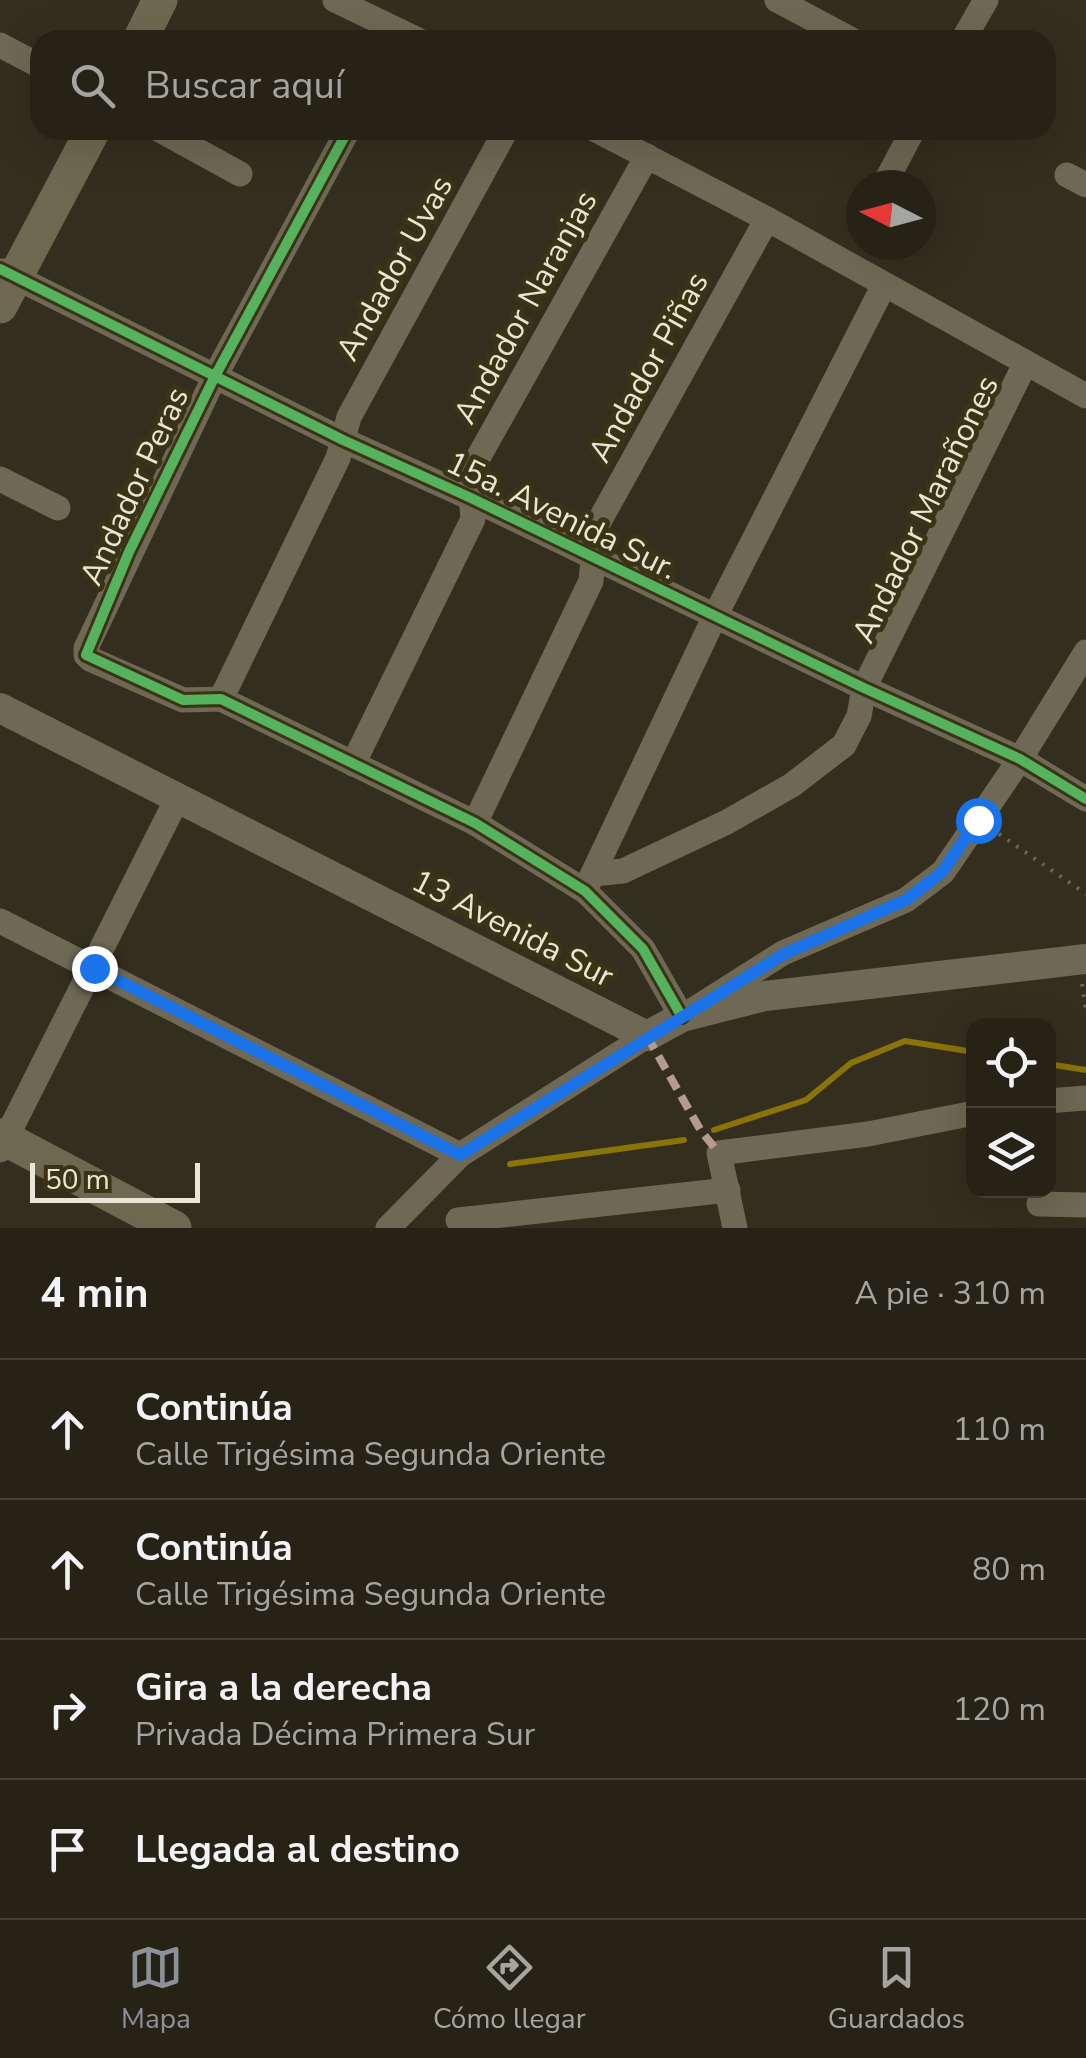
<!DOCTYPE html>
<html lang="es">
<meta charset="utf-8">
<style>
body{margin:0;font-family:"Nunito Sans",sans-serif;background:#2e2a1f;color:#f1f3f6}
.controls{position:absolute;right:30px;bottom:30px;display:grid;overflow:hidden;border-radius:20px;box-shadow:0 10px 40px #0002}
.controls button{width:90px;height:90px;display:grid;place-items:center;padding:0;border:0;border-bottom:2px solid #423f35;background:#262216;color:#f1f3f6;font:50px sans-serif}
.compass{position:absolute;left:846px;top:170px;width:90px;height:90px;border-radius:50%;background:#262216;box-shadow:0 10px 40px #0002;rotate:276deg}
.scale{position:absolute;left:30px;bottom:25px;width:170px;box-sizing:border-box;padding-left:10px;border:5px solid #eae6d5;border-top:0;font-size:28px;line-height:35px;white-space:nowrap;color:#eae6d5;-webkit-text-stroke:8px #3b3316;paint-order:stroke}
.stop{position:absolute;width:30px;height:30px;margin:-22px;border:8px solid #1a73e8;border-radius:50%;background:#fff}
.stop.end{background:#1a73e8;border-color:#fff;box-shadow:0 2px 10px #0008}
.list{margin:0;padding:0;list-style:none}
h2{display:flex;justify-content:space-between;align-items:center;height:130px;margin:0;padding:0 40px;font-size:42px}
h2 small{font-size:32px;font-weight:400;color:#a4a4a1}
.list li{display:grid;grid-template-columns:65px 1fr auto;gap:30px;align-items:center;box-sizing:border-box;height:140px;padding:0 40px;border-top:2px solid #423f35}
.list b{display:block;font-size:38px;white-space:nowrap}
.list p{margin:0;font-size:32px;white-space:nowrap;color:#a4a4a1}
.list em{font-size:32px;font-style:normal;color:#a4a4a1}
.icon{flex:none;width:55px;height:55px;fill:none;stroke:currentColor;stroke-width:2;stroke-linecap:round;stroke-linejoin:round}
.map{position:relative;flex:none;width:1086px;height:1228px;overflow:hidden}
.search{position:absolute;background:#262216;box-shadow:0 10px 40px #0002;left:30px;right:30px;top:30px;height:110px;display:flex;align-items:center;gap:25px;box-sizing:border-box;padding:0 35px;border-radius:30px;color:#a4a4a1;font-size:38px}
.sheet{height:690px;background:#262216}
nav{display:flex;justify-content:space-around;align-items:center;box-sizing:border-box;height:140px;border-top:2px solid #423f35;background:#262216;font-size:28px;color:#a4a4a1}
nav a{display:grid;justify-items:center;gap:5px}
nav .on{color:#8c9099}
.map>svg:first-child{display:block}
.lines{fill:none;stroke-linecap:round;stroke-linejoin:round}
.stream{stroke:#8a7309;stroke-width:6}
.path{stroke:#6b6758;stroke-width:4;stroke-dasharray:2.5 8;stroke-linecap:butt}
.minor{stroke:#6e6854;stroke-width:25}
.tertiary{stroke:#6e6854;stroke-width:30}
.secondary{stroke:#6f6851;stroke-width:35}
.quiet{stroke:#b69a8f;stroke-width:8;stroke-dasharray:15 8;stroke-linecap:butt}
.cycleway-casing{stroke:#3b3316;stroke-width:16}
.cycleway{stroke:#56b35d;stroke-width:10}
.route{stroke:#1a73e8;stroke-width:12}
.labels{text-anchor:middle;stroke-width:10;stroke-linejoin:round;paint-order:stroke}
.street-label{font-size:32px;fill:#eae6d5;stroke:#3b3316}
</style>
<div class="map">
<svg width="1086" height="1228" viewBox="0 0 1086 1228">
<rect width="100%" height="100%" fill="#332e1e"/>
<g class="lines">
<g class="stream">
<path d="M 1048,1064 L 1086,1070"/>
<path d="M 714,1130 L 806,1100 L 851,1063 L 905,1041 L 974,1052"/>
<path d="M 510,1164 L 684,1140"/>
</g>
<g class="path">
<path d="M 999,834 L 1086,894"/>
<path d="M 1082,984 L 1086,1013"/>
</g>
<g class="minor">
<path d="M 335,0 L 418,40"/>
<path d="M 777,0 L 852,40"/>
<path d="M 963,40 L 986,0"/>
<path d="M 0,45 L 40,66"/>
<path d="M 160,130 L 240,174"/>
<path d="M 348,130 L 214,378 L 86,648 L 86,655 L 90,659 L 183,700 L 221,699 L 475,823 L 585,891 L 643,949 L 682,1017 L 783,953 L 906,900 L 943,872 L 1020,759 L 1086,652"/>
<path d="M 596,130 L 767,219 L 1086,396"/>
<path d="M 1067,175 L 1086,185"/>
<path d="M 885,183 L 913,130"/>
<path d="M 3,271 L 343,440 L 471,498 L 864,688 L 1020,759 L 1086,799"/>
<path d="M 0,479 L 58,508"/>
<path d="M 221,699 L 338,458 L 349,417 L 506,130"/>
<path d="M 353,764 L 473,519 L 469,474 L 647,156"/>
<path d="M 475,823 L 591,581 L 596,527 L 767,219"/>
<path d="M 593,874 L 623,871 L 727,822 L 792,785 L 844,745 L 859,716 L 864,688 L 1025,364"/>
<path d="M 587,886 L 715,616 L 884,285"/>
<path d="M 0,921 L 460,1155"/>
<path d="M 1048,1101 L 1086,1098"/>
<path d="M 0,1150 L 178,797"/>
<path d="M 1039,1204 L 1086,1205"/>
<path d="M 458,1220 L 728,1190"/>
<path d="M 388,1228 L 460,1155 L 647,1036"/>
<path d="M 735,1228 L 719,1153 L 868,1134 L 974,1113"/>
</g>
<path class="tertiary" d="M 0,708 L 647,1036 L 682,1017 L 765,996 L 1086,959"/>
<g class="secondary">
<path d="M 140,40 L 160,0"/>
<path d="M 0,306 L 93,130"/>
<path d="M 0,1136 L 174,1228"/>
</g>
<path class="quiet" d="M 647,1036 L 701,1131 L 719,1153"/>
<g class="cycleway-casing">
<g id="cycleway">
<path d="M 348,130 L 214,378 L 129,552 L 86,655 L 183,700 L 221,699 L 475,823 L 585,891 L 643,949 L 682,1017"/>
<path d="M 0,269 L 343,440 L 471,498 L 864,688 L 1020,759 L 1086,799"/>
</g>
</g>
<use href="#cycleway" class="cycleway"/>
</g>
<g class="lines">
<path class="route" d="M 94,968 L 460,1155 L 784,954 L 906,900 L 942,872 L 978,820"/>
</g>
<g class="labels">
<g class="street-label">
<text transform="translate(394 268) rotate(-61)" y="11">Andador Uvas</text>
<text transform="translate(525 307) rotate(-61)" y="11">Andador Naranjas</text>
<text transform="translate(648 367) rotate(-61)" y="11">Andador Piñas</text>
<text transform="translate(134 486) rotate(-65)" y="11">Andador Peras</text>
<text transform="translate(925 509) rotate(-64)" y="11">Andador Marañones</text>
<text transform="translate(562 515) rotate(26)" y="11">15a. Avenida Sur.</text>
<text transform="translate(513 928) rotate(27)" y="11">13 Avenida Sur</text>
</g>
</g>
</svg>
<div class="controls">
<button><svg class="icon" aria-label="locate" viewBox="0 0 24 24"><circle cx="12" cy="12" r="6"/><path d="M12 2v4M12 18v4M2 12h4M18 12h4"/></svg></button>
<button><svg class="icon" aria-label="layers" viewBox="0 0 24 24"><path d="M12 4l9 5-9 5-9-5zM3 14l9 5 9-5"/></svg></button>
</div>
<svg class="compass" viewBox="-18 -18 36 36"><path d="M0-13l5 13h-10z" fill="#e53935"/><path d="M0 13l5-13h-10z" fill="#a4a4a1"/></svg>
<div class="scale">50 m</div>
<div class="stop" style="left:978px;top:820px"></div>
<div class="stop end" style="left:94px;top:968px"></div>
<div class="search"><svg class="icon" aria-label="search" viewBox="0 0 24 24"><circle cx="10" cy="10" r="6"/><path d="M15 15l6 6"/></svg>Buscar aquí</div>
</div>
<section class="sheet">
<h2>4 min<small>A pie · 310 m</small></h2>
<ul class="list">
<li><svg class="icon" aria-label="ahead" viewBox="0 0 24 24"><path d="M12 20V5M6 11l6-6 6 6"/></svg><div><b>Continúa</b><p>Calle Trigésima Segunda Oriente</p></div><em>110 m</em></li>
<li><svg class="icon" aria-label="ahead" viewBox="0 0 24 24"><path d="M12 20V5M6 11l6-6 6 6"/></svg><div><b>Continúa</b><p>Calle Trigésima Segunda Oriente</p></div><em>80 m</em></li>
<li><svg class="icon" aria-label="right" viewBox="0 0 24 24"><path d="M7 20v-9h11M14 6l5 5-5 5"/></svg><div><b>Gira a la derecha</b><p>Privada Décima Primera Sur</p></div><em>120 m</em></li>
<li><svg class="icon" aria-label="arrive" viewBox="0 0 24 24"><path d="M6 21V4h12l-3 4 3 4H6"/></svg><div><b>Llegada al destino</b></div></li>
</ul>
</section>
<nav>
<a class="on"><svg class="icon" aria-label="map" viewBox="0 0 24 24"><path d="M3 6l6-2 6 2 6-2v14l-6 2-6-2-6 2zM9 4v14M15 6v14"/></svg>Mapa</a>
<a><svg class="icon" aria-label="directions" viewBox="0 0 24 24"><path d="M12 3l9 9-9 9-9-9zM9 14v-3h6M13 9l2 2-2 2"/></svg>Cómo llegar</a>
<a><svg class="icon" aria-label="saved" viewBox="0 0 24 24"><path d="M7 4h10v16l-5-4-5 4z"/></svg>Guardados</a>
</nav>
